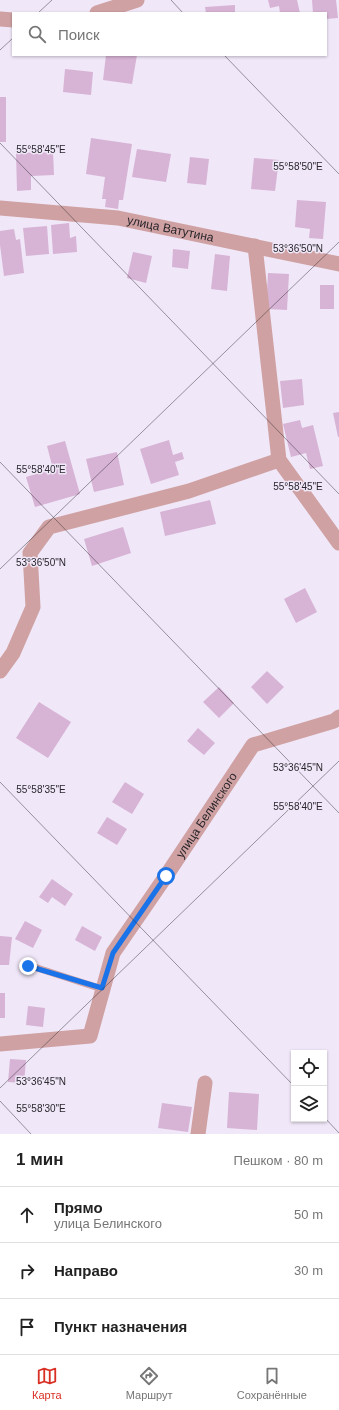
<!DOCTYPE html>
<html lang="ru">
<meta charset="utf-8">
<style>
body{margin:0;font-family:Helvetica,sans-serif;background:#f2f2f2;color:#222}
.controls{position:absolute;right:12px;bottom:12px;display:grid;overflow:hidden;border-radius:0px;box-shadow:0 1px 3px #0004}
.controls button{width:36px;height:36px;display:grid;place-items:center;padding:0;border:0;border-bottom:1px solid #e0e0e0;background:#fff;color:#222;font:20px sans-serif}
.stop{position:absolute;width:12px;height:12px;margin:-9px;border:3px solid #1a73e8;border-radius:50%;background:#fff}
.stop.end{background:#1a73e8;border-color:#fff;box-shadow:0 1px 4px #0008}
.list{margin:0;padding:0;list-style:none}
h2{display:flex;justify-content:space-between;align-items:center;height:52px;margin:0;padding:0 16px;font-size:17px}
h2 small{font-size:13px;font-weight:400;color:#767676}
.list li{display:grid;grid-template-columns:26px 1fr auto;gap:12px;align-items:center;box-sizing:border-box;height:56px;padding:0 16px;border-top:1px solid #e0e0e0}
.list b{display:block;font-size:15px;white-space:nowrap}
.list p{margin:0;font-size:13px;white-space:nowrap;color:#767676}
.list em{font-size:13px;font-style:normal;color:#767676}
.icon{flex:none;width:22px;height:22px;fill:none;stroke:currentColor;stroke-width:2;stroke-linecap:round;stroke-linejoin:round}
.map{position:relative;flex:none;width:339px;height:1134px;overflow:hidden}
.search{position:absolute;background:#fff;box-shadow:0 1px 3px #0004;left:12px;right:12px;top:12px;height:44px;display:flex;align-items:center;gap:10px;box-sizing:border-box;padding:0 14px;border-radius:0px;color:#767676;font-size:15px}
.sheet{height:220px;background:#fff}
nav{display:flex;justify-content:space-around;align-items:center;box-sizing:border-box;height:56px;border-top:1px solid #e0e0e0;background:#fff;font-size:11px;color:#767676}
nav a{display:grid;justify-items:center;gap:2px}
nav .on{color:#d93025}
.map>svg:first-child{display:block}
.building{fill:#d7b3d5}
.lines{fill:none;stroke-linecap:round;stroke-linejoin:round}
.service{stroke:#cfa1a2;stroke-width:7}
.minor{stroke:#cfa1a2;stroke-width:15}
.route{stroke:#1a73e8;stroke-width:5}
.ticks{fill:none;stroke:#29262c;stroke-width:1;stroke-opacity:0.45}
.labels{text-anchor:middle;stroke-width:3;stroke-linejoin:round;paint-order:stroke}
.street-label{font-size:12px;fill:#29262c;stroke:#f0e7f8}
.ticks-label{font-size:10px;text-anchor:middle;fill:#29262c;stroke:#f0e7f8;stroke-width:3;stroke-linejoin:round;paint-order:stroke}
</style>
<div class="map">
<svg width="339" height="1134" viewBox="0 0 339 1134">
<rect width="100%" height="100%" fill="#f0e7f8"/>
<g class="building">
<path d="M 268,0 L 297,0 L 300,13 L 280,13 L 279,6 L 270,8 Z"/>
<path d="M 312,0 L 336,0 L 338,18 L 326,19 L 326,13 L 313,13 Z"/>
<path d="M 235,5 L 235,13 L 206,13 L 205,7 Z"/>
<path d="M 106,55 L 137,55 L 132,84 L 103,80 Z"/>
<path d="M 65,69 L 93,72 L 91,95 L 63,92 Z"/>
<rect x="0" y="97" width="6" height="45"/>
<path d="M 91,138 L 132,144 L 123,200 L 119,200 L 118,209 L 105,207 L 106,199 L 102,199 L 105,177 L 86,174 Z"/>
<path d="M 137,149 L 171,154 L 166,182 L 132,177 Z"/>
<path d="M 53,152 L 54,175 L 31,176 L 31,190 L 17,191 L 16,153 Z"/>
<path d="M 190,157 L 209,159 L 206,185 L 187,183 Z"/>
<path d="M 254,158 L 279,160 L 275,191 L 251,189 Z"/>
<path d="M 297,200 L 326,202 L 323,239 L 309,238 L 310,229 L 295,227 Z"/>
<path d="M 69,223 L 70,238 L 76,236 L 77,252 L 53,254 L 51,225 Z"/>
<path d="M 47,226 L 49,254 L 26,256 L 23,228 Z"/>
<path d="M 14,229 L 16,240 L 20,239 L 24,273 L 4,276 L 0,245 L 0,231 Z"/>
<path d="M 173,249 L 190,251 L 188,269 L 172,267 Z"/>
<path d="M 133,252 L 152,256 L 146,283 L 127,278 Z"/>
<path d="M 215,254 L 230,256 L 227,291 L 211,289 Z"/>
<path d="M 268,273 L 289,274 L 287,310 L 266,309 Z"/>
<rect x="320" y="285" width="14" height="24"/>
<path d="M 302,379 L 304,405 L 283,408 L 280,381 Z"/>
<path d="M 339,412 L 339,437 L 338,437 L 333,413 Z"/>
<path d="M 300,420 L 302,428 L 313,425 L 323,466 L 310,469 L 306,453 L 291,457 L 283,424 Z"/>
<path d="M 169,440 L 173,455 L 182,452 L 184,459 L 175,462 L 179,475 L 151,484 L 140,449 Z"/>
<path d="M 65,441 L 80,494 L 35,507 L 26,477 L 53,469 L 47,446 Z"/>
<path d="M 117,452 L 124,485 L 94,492 L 86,459 Z"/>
<path d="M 210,500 L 216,524 L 165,536 L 160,512 Z"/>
<path d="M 123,527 L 131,553 L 92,566 L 84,539 Z"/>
<path d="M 305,588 L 317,612 L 296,623 L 284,599 Z"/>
<path d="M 267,671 L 284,687 L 267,704 L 251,687 Z"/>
<path d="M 219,687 L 234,703 L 219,718 L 203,702 Z"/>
<path d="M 39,702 L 71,722 L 48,758 L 16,738 Z"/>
<path d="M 198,728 L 215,743 L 204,755 L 187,741 Z"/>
<path d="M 125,782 L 144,794 L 132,814 L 112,802 Z"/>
<path d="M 107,817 L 127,829 L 117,845 L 97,833 Z"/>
<path d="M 52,879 L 73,894 L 65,906 L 52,897 L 48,903 L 39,897 Z"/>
<path d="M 25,921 L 42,930 L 33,948 L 15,939 Z"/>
<path d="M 82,926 L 102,937 L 95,951 L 75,940 Z"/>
<path d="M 0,936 L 12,937 L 9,965 L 0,965 Z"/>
<rect x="0" y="993" width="5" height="25"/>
<path d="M 28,1006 L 45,1008 L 43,1027 L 26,1025 Z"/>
<path d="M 10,1059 L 26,1060 L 24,1083 L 8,1082 Z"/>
<path d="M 229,1092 L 259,1094 L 257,1130 L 227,1128 Z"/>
<path d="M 162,1103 L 192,1107 L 188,1132 L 158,1128 Z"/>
</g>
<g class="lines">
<path class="service" d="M 28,965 L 102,989"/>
<g class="minor">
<path d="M 97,13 L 137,0"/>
<path d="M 0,19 L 13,20"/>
<path id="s1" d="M 0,208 L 118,218 L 339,264"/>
<path d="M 255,246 L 279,460 L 339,543"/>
<path d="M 0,671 L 13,653 L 33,607 L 30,553 L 49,527 L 189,491 L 279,460"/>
<path id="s2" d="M 0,1044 L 90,1036 L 113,953 L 166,876 L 253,745 L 334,721 L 339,717"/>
<path d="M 198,1134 L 205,1083"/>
</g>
</g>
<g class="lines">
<path class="route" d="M 28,966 L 102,988 L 113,953 L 166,876"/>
</g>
<path class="ticks" d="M 171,0 L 183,13M 38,13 L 52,0M 0,50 L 13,38M 224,55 L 339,174M 0,143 L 339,494M 0,462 L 339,813M 0,569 L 339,242M 0,782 L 294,1086M 0,1088 L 339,761M 0,1101 L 31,1134M 324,1117 L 339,1133"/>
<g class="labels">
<g class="street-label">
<text dy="4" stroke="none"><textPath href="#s1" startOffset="172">улица Ватутина</textPath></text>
<text dy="4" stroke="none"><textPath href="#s2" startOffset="343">улица Белинского</textPath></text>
</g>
</g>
<g class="ticks-label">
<text x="41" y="153">55°58'45"E</text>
<text x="298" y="170">55°58'50"E</text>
<text x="298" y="252">53°36'50"N</text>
<text x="41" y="473">55°58'40"E</text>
<text x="298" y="490">55°58'45"E</text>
<text x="41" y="566">53°36'50"N</text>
<text x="298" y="771">53°36'45"N</text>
<text x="41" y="793">55°58'35"E</text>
<text x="298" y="810">55°58'40"E</text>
<text x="41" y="1085">53°36'45"N</text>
<text x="41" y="1112">55°58'30"E</text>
</g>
</svg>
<div class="controls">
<button><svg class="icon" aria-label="locate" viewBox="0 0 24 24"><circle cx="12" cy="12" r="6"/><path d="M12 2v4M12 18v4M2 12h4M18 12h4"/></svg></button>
<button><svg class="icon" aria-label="layers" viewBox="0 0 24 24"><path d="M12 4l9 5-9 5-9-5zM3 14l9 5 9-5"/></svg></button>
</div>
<div class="stop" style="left:166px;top:876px"></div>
<div class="stop end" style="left:28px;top:966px"></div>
<div class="search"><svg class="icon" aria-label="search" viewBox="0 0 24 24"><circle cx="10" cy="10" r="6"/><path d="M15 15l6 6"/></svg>Поиск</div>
</div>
<section class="sheet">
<h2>1 мин<small>Пешком · 80 m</small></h2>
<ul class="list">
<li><svg class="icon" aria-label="ahead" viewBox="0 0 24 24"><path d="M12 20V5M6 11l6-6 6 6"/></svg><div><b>Прямо</b><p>улица Белинского</p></div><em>50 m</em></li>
<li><svg class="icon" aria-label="right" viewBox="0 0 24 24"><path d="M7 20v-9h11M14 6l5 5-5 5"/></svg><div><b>Направо</b></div><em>30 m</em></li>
<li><svg class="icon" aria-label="arrive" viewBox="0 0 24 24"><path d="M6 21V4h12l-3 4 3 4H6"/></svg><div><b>Пункт назначения</b></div></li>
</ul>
</section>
<nav>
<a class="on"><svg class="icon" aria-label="map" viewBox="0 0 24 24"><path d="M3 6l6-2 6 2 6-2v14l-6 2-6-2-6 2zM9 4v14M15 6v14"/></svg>Карта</a>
<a><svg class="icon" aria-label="directions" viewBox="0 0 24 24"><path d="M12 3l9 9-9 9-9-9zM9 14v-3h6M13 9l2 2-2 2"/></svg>Маршрут</a>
<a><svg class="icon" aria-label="saved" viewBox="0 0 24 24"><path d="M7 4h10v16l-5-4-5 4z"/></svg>Сохранённые</a>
</nav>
